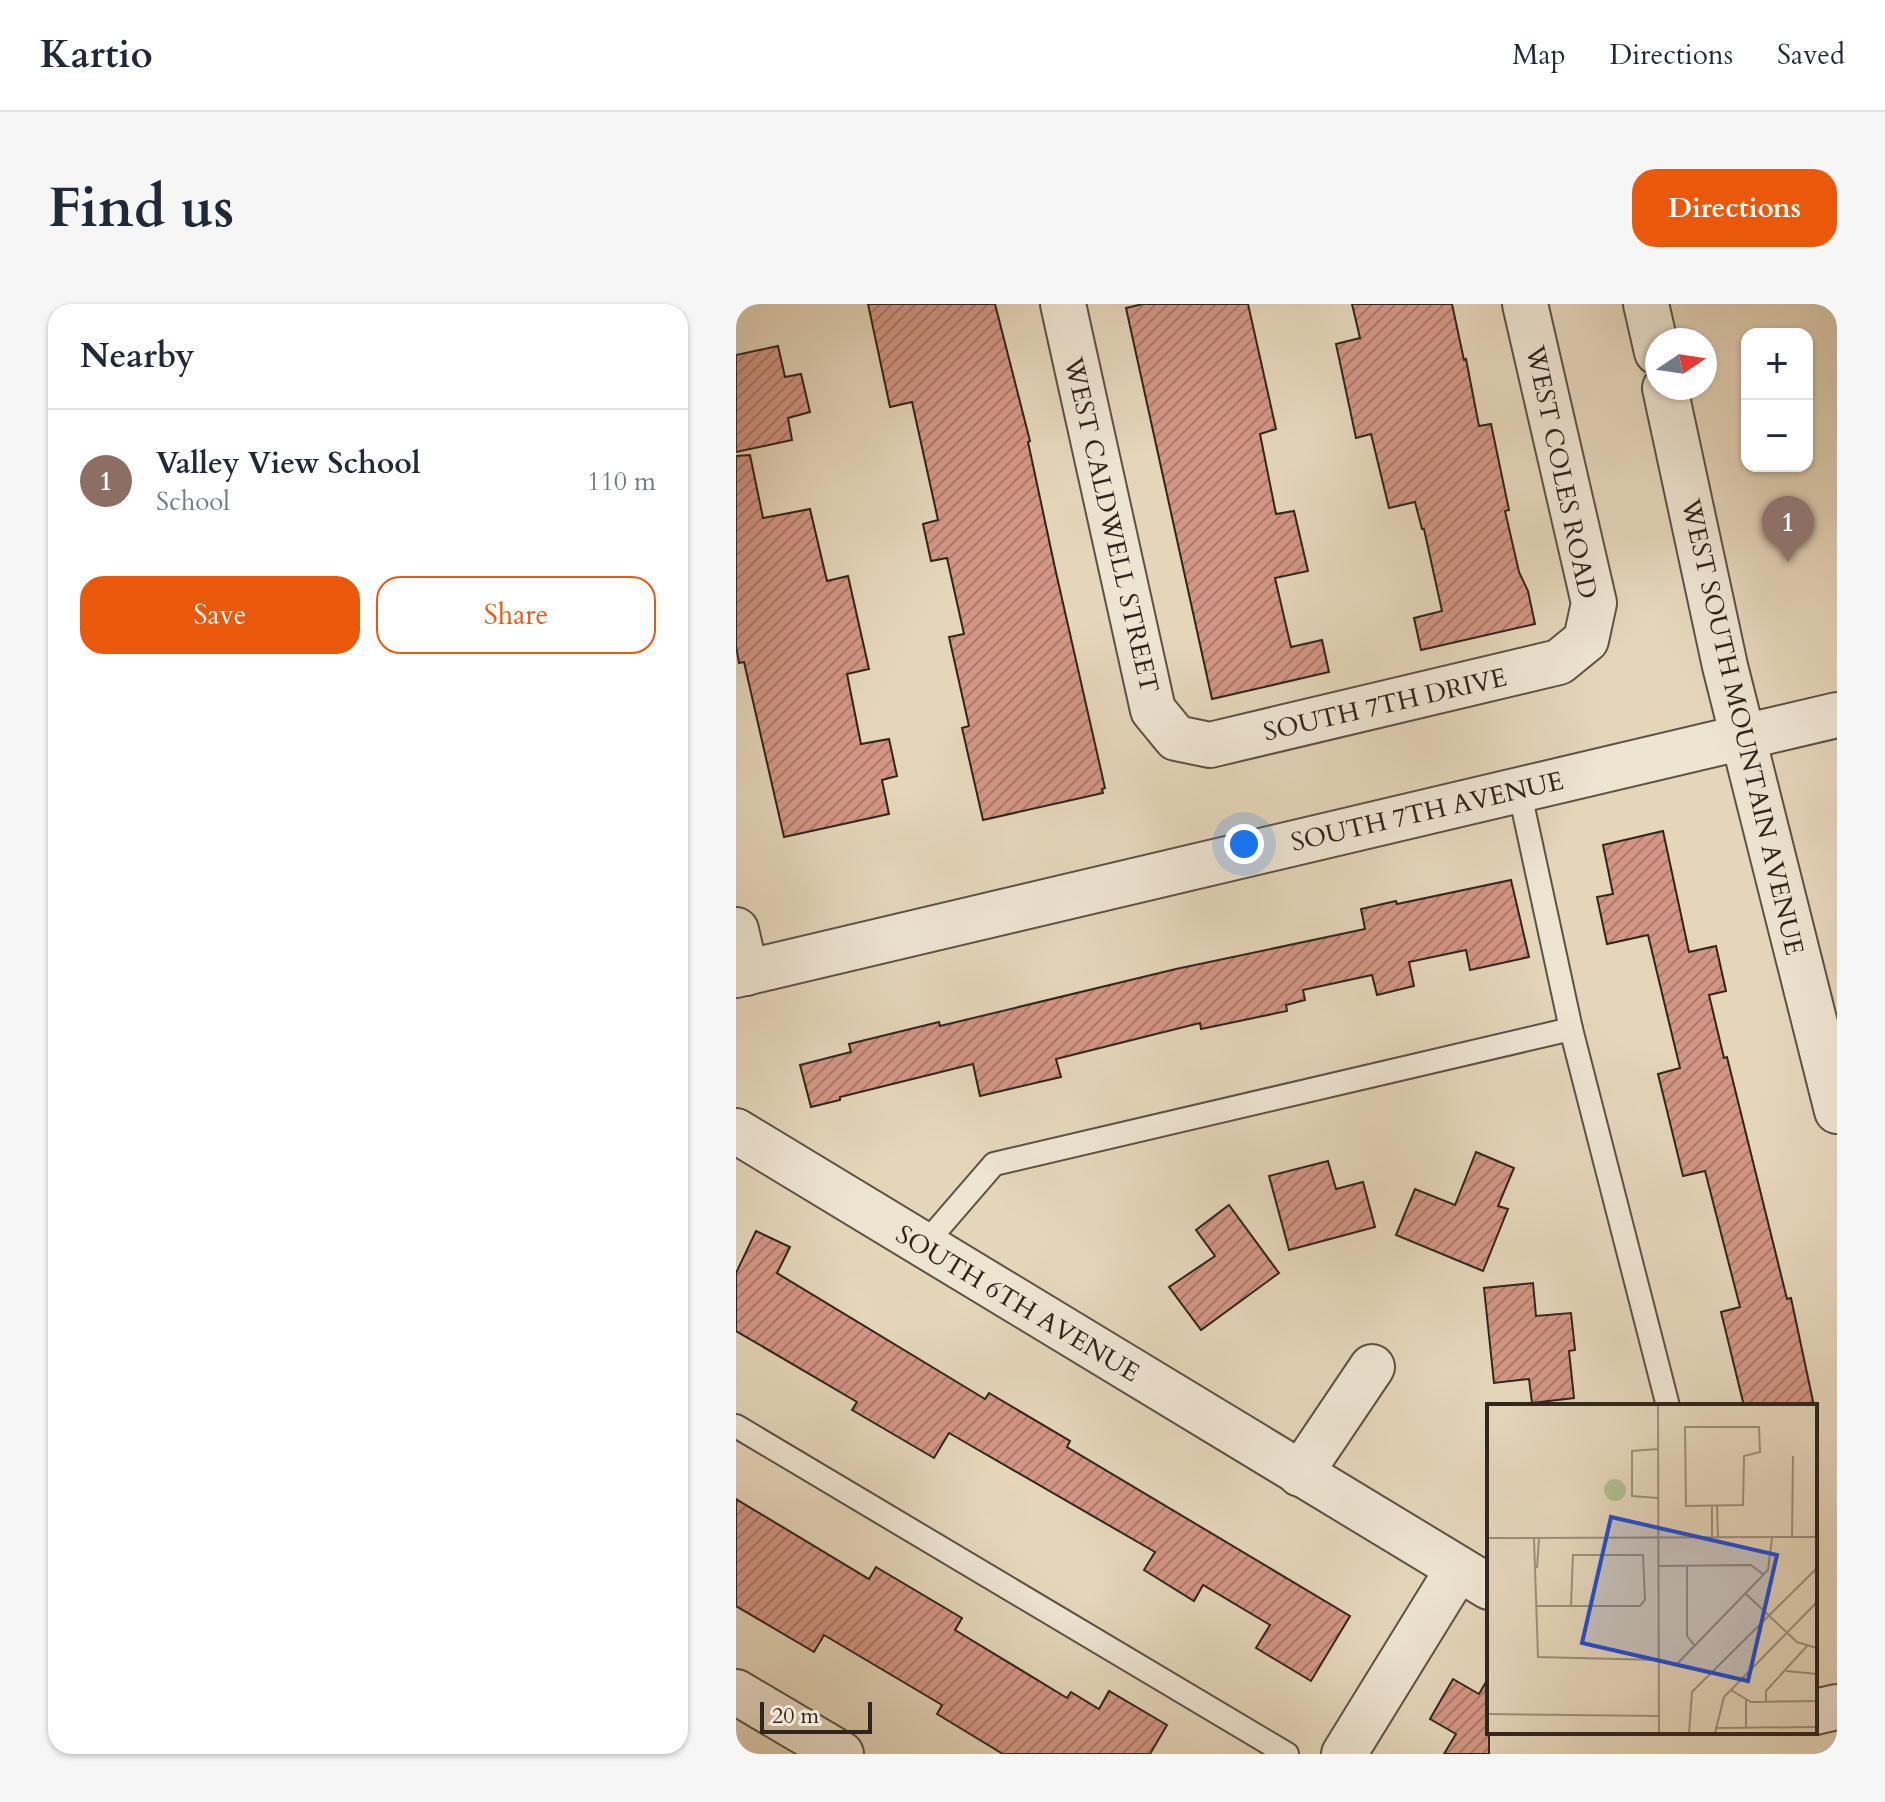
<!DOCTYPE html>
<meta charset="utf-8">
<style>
body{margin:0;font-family:Cardo,serif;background:#f6f6f7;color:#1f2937}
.controls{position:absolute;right:24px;top:24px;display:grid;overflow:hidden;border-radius:16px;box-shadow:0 2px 6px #0004}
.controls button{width:72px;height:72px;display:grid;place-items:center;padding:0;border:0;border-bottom:2px solid #e0e1e3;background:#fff;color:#1f2937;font:40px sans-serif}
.compass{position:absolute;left:909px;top:24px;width:72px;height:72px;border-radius:50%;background:#fff;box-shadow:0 2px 6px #0004;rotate:77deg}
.scale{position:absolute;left:24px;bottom:20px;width:112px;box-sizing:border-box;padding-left:8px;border:4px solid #30251d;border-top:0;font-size:22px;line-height:28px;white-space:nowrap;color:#30251d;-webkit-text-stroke:6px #eee4d2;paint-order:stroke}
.you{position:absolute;left:508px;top:540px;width:28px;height:28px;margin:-20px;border:6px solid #fff;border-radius:50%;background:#1a73e8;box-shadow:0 0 0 12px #1a73e833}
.badge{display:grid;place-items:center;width:52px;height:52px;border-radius:50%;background:#ea580c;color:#fff;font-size:26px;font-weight:700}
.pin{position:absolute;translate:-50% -66px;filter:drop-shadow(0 2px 4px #0008)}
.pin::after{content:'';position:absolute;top:42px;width:28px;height:24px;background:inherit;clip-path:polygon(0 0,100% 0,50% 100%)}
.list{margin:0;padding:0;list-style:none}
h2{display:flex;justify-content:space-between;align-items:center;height:104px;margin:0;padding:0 32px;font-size:34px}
h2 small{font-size:26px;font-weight:400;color:#747a83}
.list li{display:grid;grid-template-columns:52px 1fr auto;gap:24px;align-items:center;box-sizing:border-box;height:144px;padding:0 32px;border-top:2px solid #e0e1e3}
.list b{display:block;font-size:30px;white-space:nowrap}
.list p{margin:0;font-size:26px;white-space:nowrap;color:#747a83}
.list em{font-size:26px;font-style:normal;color:#747a83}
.actions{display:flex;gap:16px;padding:24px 32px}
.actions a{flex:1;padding:18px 0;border:2px solid #ea580c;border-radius:24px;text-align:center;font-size:28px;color:#ea580c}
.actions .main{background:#ea580c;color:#fff}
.map{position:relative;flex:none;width:1101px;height:1450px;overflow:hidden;border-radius:24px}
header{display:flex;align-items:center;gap:48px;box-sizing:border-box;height:112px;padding:0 40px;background:#fff;border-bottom:2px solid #e0e1e3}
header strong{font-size:38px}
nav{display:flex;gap:44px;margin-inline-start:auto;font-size:28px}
.intro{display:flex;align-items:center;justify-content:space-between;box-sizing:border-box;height:192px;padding:0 48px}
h1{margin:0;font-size:56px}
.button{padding:20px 36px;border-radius:24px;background:#ea580c;color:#fff;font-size:28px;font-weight:700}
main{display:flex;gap:48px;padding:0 48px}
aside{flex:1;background:#fff;border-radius:24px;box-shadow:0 2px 6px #0004}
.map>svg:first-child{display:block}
.building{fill:url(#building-hatch);stroke:#30251d;stroke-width:2}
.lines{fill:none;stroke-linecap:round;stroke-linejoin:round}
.service-casing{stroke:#5d5144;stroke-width:26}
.minor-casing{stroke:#5d5144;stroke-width:48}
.tertiary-casing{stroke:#5d5144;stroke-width:48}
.service{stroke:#eee4d2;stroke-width:22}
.minor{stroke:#eee4d2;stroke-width:44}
.tertiary{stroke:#eee4d2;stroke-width:44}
.labels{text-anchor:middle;stroke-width:6;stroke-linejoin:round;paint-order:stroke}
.street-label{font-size:26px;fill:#30251d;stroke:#eee4d2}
.inset-road{fill:none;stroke:#9d8f7b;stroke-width:2}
.view{fill:#1d4ed8;fill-opacity:0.15;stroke:#1d4ed8;stroke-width:4}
.inset-edge{fill:none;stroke:#30251d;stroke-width:4}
</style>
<header>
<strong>Kartio</strong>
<nav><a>Map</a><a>Directions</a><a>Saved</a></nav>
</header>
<div class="intro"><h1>Find us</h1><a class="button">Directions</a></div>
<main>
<aside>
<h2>Nearby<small></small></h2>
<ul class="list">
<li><span class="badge" style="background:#8d6e63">1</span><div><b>Valley View School</b><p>School</p></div><em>110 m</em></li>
</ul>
<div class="actions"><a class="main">Save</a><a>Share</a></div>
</aside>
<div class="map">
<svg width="1101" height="1450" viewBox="0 0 1101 1450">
<defs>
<pattern id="building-hatch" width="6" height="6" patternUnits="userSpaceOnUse" patternTransform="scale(2)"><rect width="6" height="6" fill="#d39684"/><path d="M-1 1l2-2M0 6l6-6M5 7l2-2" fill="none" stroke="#ac7a6b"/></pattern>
</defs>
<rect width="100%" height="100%" fill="#e5d6ba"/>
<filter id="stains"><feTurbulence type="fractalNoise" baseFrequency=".0025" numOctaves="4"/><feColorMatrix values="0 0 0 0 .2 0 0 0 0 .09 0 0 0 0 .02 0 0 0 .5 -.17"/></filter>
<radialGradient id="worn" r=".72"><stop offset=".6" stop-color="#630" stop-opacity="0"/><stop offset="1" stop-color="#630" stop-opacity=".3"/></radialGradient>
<g class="building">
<path d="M 132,0 L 259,0 L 294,137 L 292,138 L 319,264 L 369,484 L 366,485 L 367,489 L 247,516 L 226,424 L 233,422 L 213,333 L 228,330 L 211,254 L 195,257 L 187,220 L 202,216 L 176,98 L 154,103 Z"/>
<path d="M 407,0 L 512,0 L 540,125 L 524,130 L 540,210 L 558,207 L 572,267 L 539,274 L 555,343 L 586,336 L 593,368 L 476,395 L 390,4 Z"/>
<path d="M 616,0 L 716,0 L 728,56 L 730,55 L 743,122 L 755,120 L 773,206 L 769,207 L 783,268 L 792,287 L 799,320 L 685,346 L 678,314 L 706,307 L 688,225 L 686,225 L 679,198 L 653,204 L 635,130 L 620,134 L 600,40 L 624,34 Z"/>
<path d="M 42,42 L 49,73 L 65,70 L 74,108 L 52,114 L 56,136 L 0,148 L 0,51 Z"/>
<path d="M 14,151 L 27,214 L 74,205 L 91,277 L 112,272 L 133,365 L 111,370 L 125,440 L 153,435 L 161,472 L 146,476 L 153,510 L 48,533 L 8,358 L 3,359 L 0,342 L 0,152 Z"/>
<path d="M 927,527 L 953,648 L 980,642 L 990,687 L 973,691 L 988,754 L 991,753 L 1051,995 L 1055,994 L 1078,1102 L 1008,1102 L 985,1008 L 1004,1003 L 969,867 L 947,872 L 922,770 L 944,764 L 912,631 L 871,640 L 861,593 L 877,590 L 867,541 Z"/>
<path d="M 775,576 L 793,653 L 734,666 L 730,646 L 673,658 L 678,682 L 641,691 L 636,671 L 567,686 L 569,696 L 550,701 L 551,707 L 465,725 L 464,719 L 320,755 L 325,773 L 244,792 L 237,760 L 104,793 L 104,796 L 75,803 L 64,761 L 115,748 L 113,740 L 203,718 L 204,722 L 440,665 L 629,625 L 625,605 L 660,597 L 661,600 Z"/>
<path d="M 740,848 L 778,864 L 762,902 L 772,905 L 747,967 L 660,931 L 679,885 L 719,901 Z"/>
<path d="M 592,857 L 600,885 L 627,878 L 639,923 L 553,946 L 533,872 Z"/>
<path d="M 493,901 L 543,969 L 465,1026 L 433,983 L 479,952 L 460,926 Z"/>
<path d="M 20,927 L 54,943 L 41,969 L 249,1095 L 253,1089 L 334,1137 L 331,1143 L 614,1312 L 575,1377 L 520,1344 L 534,1321 L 467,1281 L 458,1297 L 408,1266 L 419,1248 L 213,1129 L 198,1154 L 116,1106 L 121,1098 L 0,1027 L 0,969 Z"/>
<path d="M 797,979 L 800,1012 L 835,1009 L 839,1046 L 833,1047 L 838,1094 L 796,1099 L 793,1075 L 758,1079 L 748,984 Z"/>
<path d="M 0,1195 L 133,1275 L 140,1263 L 226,1314 L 219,1326 L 331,1394 L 335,1388 L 363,1405 L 373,1387 L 431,1421 L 414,1450 L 267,1450 L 201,1410 L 206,1401 L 88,1331 L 78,1348 L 0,1302 Z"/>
<path d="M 753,1373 L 753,1450 L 708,1450 L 720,1430 L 694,1415 L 717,1375 L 743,1390 Z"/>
</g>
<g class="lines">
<g class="service-casing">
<g id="service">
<path d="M 783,485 L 835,725 L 932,1102"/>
<path d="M 188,941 L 258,860 L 835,725"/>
<path d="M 0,1122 L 551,1450"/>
</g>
</g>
<g class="minor-casing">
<g id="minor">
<path d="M 327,0 L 417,406 L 440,434 L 474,441 L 823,358 L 850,336 L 858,299 L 789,0"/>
<path d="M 910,0 L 921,48"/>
<path d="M 929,84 L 989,362 L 1101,807"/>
<path d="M 0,626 L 10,669"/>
<path d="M 0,827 L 753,1283"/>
<path d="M 564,1170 L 636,1063"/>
<path d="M 0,1388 L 105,1450"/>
<path d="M 1079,1408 L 1101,1403"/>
<path d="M 608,1450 L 722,1265"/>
</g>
</g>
<g class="tertiary-casing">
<path id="tertiary" d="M 0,671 L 1101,411"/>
</g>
<use href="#service" class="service"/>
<use href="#minor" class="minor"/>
<use href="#tertiary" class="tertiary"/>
</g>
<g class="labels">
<g class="street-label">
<text transform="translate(826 168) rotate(78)" y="9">WEST COLES ROAD</text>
<text transform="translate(376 221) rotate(77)" y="9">WEST CALDWELL STREET</text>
<text transform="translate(649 400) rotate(-13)" y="9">SOUTH 7TH DRIVE</text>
<text transform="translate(1007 423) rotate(77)" y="9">WEST SOUTH MOUNTAIN AVENUE</text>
<text transform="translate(691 507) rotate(-13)" y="9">SOUTH 7TH AVENUE</text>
<text transform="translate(282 999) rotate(31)" y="9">SOUTH 6TH AVENUE</text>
</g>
</g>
<g transform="translate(751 1100)">
<rect width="330" height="330" fill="#e5d6ba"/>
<path d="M117 86a11 11 0 1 1 22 0a11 11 0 1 1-22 0Z" fill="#b2be91"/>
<path class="inset-road" d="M 171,1 L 172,329M 198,23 L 272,23 L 273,48 L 257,52 L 256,101 L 199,102 ZM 171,94 L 145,92 L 145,47 L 171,45M 225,102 L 225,134M 230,102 L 231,134M 0,134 L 330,133M 47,134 L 51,253 L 172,256M 305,134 L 306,52M 171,162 L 264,161 L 277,171M 200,163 L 200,232 L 208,242M 50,164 L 52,134M 259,190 L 310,238 L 330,244M 50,202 L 153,202 L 158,196 L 156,151 L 86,151 L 84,201M 188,262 L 281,166 L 285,134M 299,267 L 330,270M 244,286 L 264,298 L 330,297M 259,296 L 259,324M 279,297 L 279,287 L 320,242M 0,310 L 172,312M 228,324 L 330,323M 202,329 L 205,288 L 330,164M 228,329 L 237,293 L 330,198"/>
<path class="view" d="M 124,113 L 290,151 L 261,277 L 95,239 Z"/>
<rect width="330" height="330" class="inset-edge"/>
</g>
<rect width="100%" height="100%" filter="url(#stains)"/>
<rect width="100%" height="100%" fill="url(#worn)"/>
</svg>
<div class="controls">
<button>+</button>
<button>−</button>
</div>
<svg class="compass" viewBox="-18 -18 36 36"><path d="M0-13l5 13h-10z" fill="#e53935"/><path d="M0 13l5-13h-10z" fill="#747a83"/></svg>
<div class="scale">20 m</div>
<div class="you"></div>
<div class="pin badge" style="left:1052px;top:258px;background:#8d6e63">1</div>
</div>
</main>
